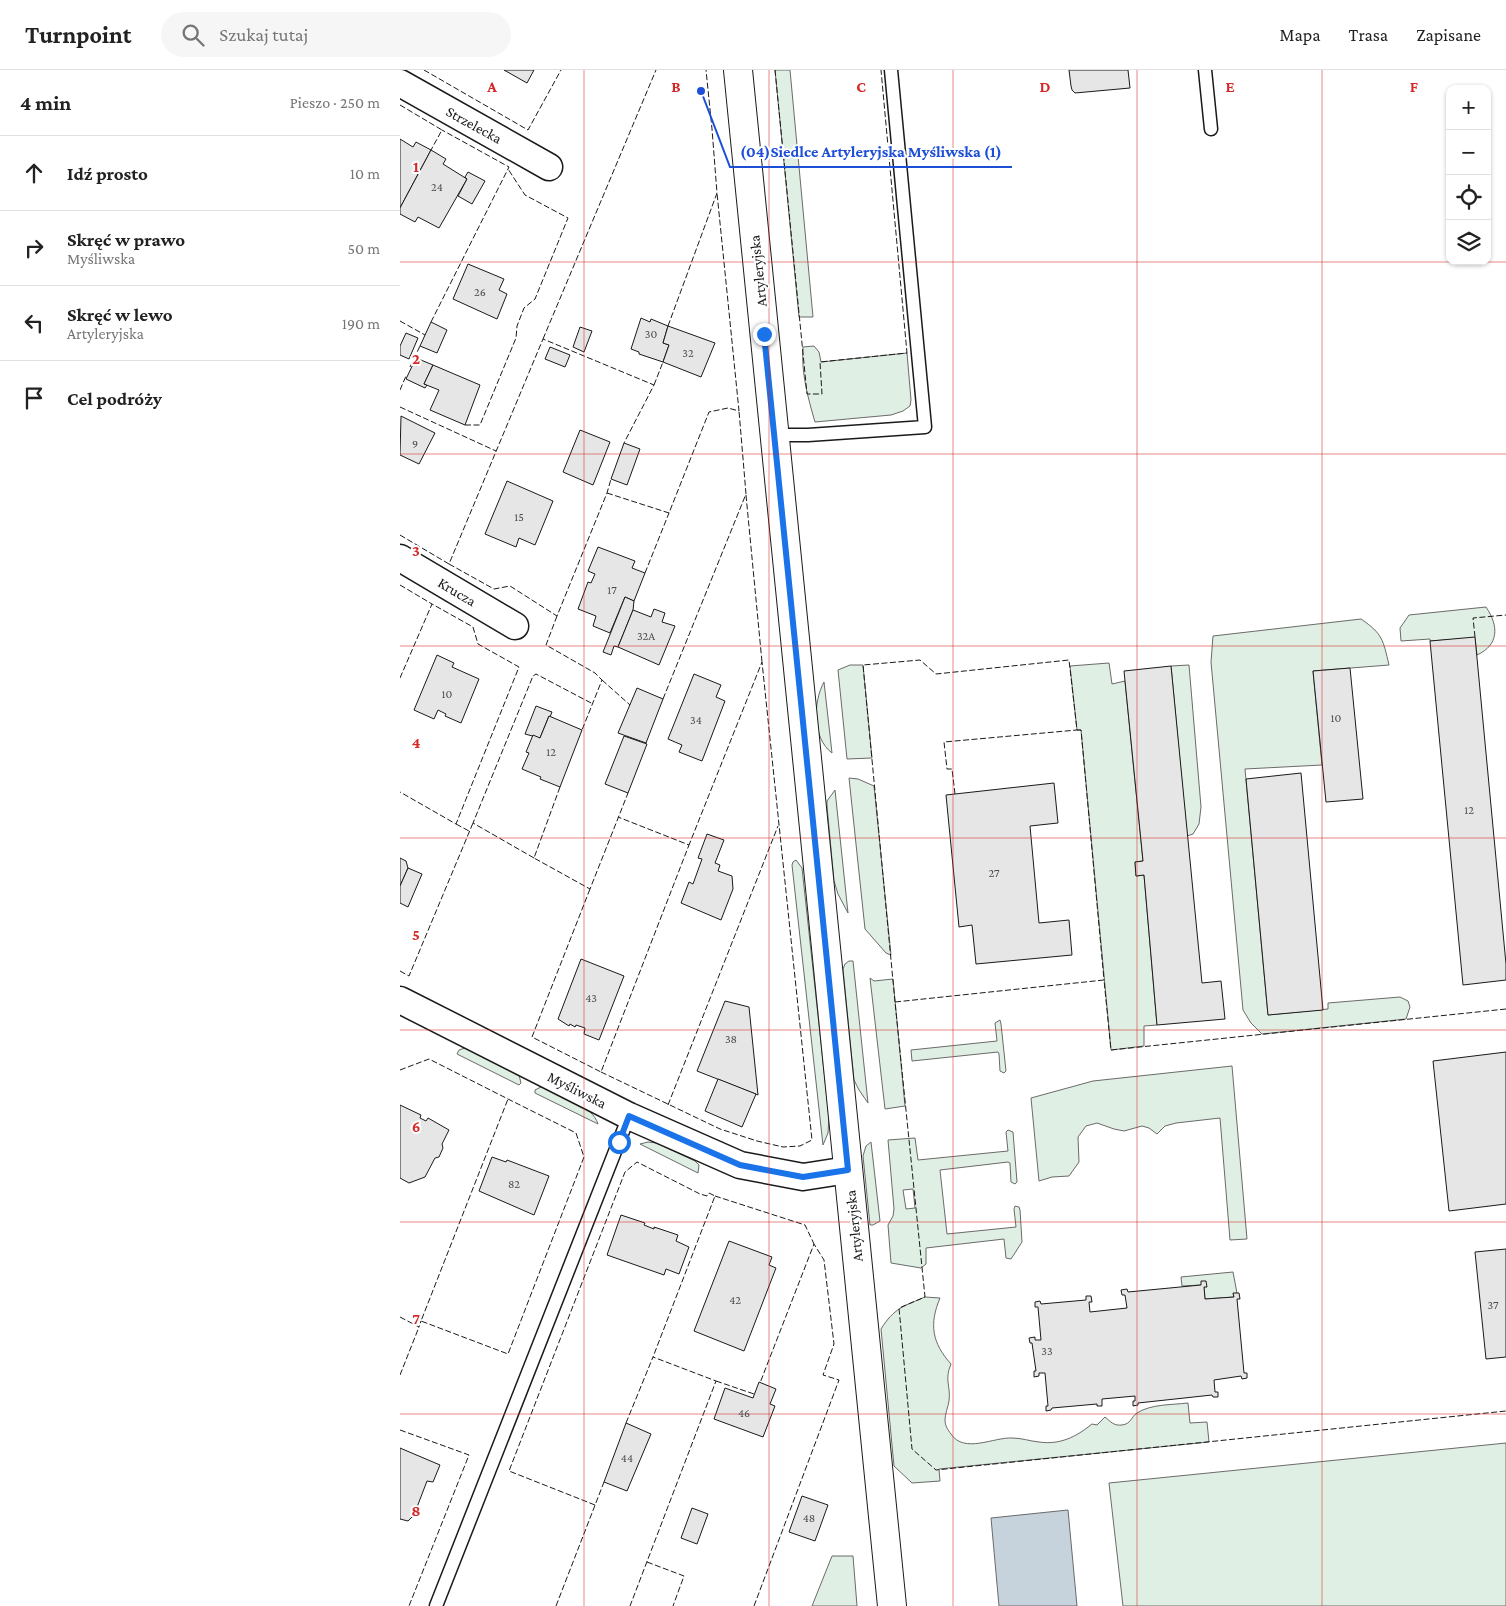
<!DOCTYPE html>
<html lang="pl">
<meta charset="utf-8">
<style>
body{margin:0;font-family:"Crimson Pro",serif;background:#f6f6f6;color:#222}
.controls{position:absolute;right:15px;top:15px;display:grid;overflow:hidden;border-radius:10px;box-shadow:0 1px 4px #0004}
.controls button{width:45px;height:45px;display:grid;place-items:center;padding:0;border:0;border-bottom:1px solid #e0e0e0;background:#fff;color:#222;font:25px sans-serif}
.stop{position:absolute;width:15px;height:15px;margin:-11px;border:4px solid #1a73e8;border-radius:50%;background:#fff}
.stop.end{background:#1a73e8;border-color:#fff;box-shadow:0 1px 5px #0008}
.list{margin:0;padding:0;list-style:none}
h2{display:flex;justify-content:space-between;align-items:center;height:65px;margin:0;padding:0 20px;font-size:21px}
h2 small{font-size:16px;font-weight:400;color:#767676}
.list li{display:grid;grid-template-columns:32px 1fr auto;gap:15px;align-items:center;box-sizing:border-box;height:75px;padding:0 20px;border-top:1px solid #e0e0e0}
.list b{display:block;font-size:19px;white-space:nowrap}
.list p{margin:0;font-size:16px;white-space:nowrap;color:#767676}
.list em{font-size:16px;font-style:normal;color:#767676}
.icon{flex:none;width:28px;height:28px;fill:none;stroke:currentColor;stroke-width:2;stroke-linecap:round;stroke-linejoin:round}
.map{position:relative;flex:none;width:1106px;height:1536px;overflow:hidden}
header{display:flex;align-items:center;gap:30px;box-sizing:border-box;height:70px;padding:0 25px;background:#fff;border-bottom:1px solid #e0e0e0}
header strong{font-size:24px}
nav{display:flex;gap:28px;margin-inline-start:auto;font-size:18px}
.search{width:350px;height:45px;background:#f6f6f6;display:flex;align-items:center;gap:12px;box-sizing:border-box;padding:0 18px;border-radius:28px;color:#767676;font-size:19px}
main{display:flex}
aside{flex:1;background:#fff}
.map>svg:first-child{display:block}
.green{fill:#e0efe3;stroke:#6a6a6a;fill-rule:evenodd}
.water{fill:#c6d2dc;stroke:#6a6a6a}
.building{fill:#e6e6e6;stroke:#1a1a1a}
.lines{fill:none;stroke-linecap:round;stroke-linejoin:round}
.service-casing{stroke:#1a1a1a;stroke-width:15}
.minor-casing{stroke:#1a1a1a;stroke-width:29}
.tertiary-casing{stroke:#1a1a1a;stroke-width:30}
.service{stroke:#fff;stroke-width:12}
.minor{stroke:#fff;stroke-width:26}
.tertiary{stroke:#fff;stroke-width:28}
.fence{stroke:#1a1a1a;stroke-width:1;stroke-dasharray:6 2.5;stroke-linecap:butt}
.route{stroke:#1a73e8;stroke-width:6}
.grid{fill:none;stroke:#d62828;stroke-width:1;stroke-opacity:0.55}
.labels{text-anchor:middle;stroke-width:4;stroke-linejoin:round;paint-order:stroke}
.number-label{font-size:12px;fill:#4d4d4d}
.street-label{font-size:15px;fill:#1a1a1a;stroke:#fff}
.grid-label{font-size:16px;text-anchor:middle;font-weight:bold;fill:#d62828;stroke:#fff;stroke-width:4;stroke-linejoin:round;paint-order:stroke}
.leader{fill:none;stroke:#1d4ed8;stroke-width:2}
.callout-dot{fill:#1d4ed8;stroke:#fff;stroke-width:2}
.callout-label{font-size:16px;text-anchor:middle;font-weight:bold;fill:#1d4ed8;stroke:#fff;stroke-width:4;stroke-linejoin:round;paint-order:stroke}
</style>
<header>
<strong>Turnpoint</strong>
<div class="search"><svg class="icon" aria-label="search" viewBox="0 0 24 24"><circle cx="10" cy="10" r="6"/><path d="M15 15l6 6"/></svg>Szukaj tutaj</div>
<nav><a>Mapa</a><a>Trasa</a><a>Zapisane</a></nav>
</header>
<main>
<aside>
<h2>4 min<small>Pieszo · 250 m</small></h2>
<ul class="list">
<li><svg class="icon" aria-label="ahead" viewBox="0 0 24 24"><path d="M12 20V5M6 11l6-6 6 6"/></svg><div><b>Idź prosto</b></div><em>10 m</em></li>
<li><svg class="icon" aria-label="right" viewBox="0 0 24 24"><path d="M7 20v-9h11M14 6l5 5-5 5"/></svg><div><b>Skręć w prawo</b><p>Myśliwska</p></div><em>50 m</em></li>
<li><svg class="icon" aria-label="left" viewBox="0 0 24 24"><path d="M17 20v-9H6M10 6l-5 5 5 5"/></svg><div><b>Skręć w lewo</b><p>Artyleryjska</p></div><em>190 m</em></li>
<li><svg class="icon" aria-label="arrive" viewBox="0 0 24 24"><path d="M6 21V4h12l-3 4 3 4H6"/></svg><div><b>Cel podróży</b></div></li>
</ul>
</aside>
<div class="map">
<svg width="1106" height="1536" viewBox="0 0 1106 1536">
<rect width="100%" height="100%" fill="#fff"/>
<g class="green">
<path d="M 375,0 L 390,0 L 413,247 L 399,247 Z"/>
<path d="M 414,276 L 419,282 L 421,292 L 507,283 L 511,330 L 510,336 L 503,341 L 491,345 L 415,352 C 408,328 401,303 403,277 Z"/>
<path d="M 1086,537 C 1099,556 1099,575 1077,585 L 1075,568 L 1030,571 L 1030,569 L 1001,571 L 1000,558 L 1009,545 Z"/>
<path d="M 961,549 C 983,564 983,570 989,595 L 913,601 L 922,695 L 845,699 L 868,945 L 928,939 L 928,933 L 1000,927 L 1008,931 L 1010,937 L 1006,949 L 862,964 L 851,953 L 843,940 L 811,592 L 813,566 Z"/>
<path d="M 709,593 L 712,614 L 725,611 L 743,791 L 735,792 L 736,806 L 744,805 L 757,955 L 744,956 L 744,976 L 711,980 L 681,660 L 677,660 L 670,596 Z"/>
<path d="M 450,595 L 463,595 L 472,688 L 447,689 L 438,600 Z"/>
<path d="M 789,595 L 801,737 L 799,754 L 793,764 L 787,766 L 771,596 Z"/>
<path d="M 424,612 L 432,683 C 412,668 413,632 424,612 Z"/>
<path d="M 449,708 L 458,709 L 474,716 L 491,885 L 486,883 L 465,859 Z"/>
<path d="M 435,720 L 448,843 L 438,824 L 434,811 L 427,736 L 427,731 Z"/>
<path d="M 396,790 L 402,798 L 429,1047 L 428,1063 L 423,1075 L 392,795 L 393,792 Z"/>
<path d="M 449,891 L 453,891 L 468,1033 L 459,1020 L 454,1010 L 443,899 L 445,894 Z"/>
<path d="M 470,908 L 474,911 L 493,909 L 505,1036 L 485,1039 Z"/>
<path d="M 600,950 L 601,954 L 606,1001 L 604,1003 L 600,1001 L 599,984 L 598,982 L 512,991 L 511,980 L 597,971 L 595,953 Z"/>
<path d="M 65,978 L 119,1005 L 121,1013 L 119,1015 L 57,984 L 59,980 Z"/>
<path d="M 832,996 L 847,1169 L 830,1170 L 820,1048 L 776,1053 L 765,1056 L 757,1064 L 749,1058 L 742,1056 L 724,1061 L 714,1059 L 697,1053 L 686,1056 L 678,1067 L 679,1092 L 669,1106 L 652,1107 L 639,1111 L 631,1028 L 693,1011 Z"/>
<path d="M 143,1016 C 159,1024 193,1036 198,1054 L 135,1023 L 135,1020 Z"/>
<path d="M 608,1060 L 613,1062 L 617,1112 L 615,1114 L 611,1112 L 610,1093 L 608,1092 L 540,1100 L 547,1164 L 616,1157 L 614,1139 L 615,1136 L 619,1137 L 620,1140 L 622,1172 L 611,1189 L 606,1188 L 604,1169 L 526,1178 L 526,1194 L 521,1198 L 491,1193 L 488,1155 L 493,1146 L 494,1139 L 488,1070 L 515,1068 L 518,1090 L 608,1081 L 606,1062 ZM 513,1119 L 515,1138 L 506,1139 L 503,1120 Z"/>
<path d="M 248,1072 L 256,1073 L 295,1091 L 299,1095 L 298,1103 L 240,1074 Z"/>
<path d="M 471,1072 L 480,1151 L 473,1155 L 470,1155 L 463,1086 L 466,1076 Z"/>
<path d="M 833,1202 L 837,1223 L 833,1224 L 834,1227 L 805,1229 L 804,1217 L 801,1215 L 782,1216 L 781,1207 Z"/>
<path d="M 525,1227 L 540,1228 C 529,1254 532,1273 551,1294 C 544,1310 551,1316 549,1331 C 548,1337 545,1344 545,1350 C 545,1356 548,1360 551,1364 C 564,1384 594,1367 612,1368 C 622,1368 629,1371 639,1372 C 660,1375 676,1367 692,1354 L 697,1355 L 705,1347 C 711,1352 714,1356 722,1355 C 731,1354 731,1347 737,1343 C 751,1334 771,1335 788,1333 L 790,1353 L 807,1352 L 809,1372 L 539,1399 L 540,1411 L 512,1413 L 494,1396 L 481,1259 C 494,1238 504,1236 525,1227 Z"/>
<path d="M 1106,1373 L 1106,1536 L 723,1536 L 709,1413 Z"/>
<path d="M 432,1486 L 453,1486 L 457,1536 L 412,1536 Z"/>
</g>
<path class="water" d="M 668,1440 L 677,1536 L 599,1536 L 591,1448 Z"/>
<g class="building">
<path d="M 104,0 L 134,0 L 127,13 Z"/>
<path d="M 669,0 L 728,0 L 730,18 L 675,23 L 672,20 L 671,16 Z"/>
<path d="M 0,69 L 13,77 L 16,72 L 31,80 L 0,138 Z"/>
<path d="M 31,80 L 46,89 L 43,94 L 67,109 L 39,158 L 18,147 L 15,152 L 0,144 L 0,138 Z"/>
<path d="M 68,102 L 85,111 L 72,134 L 58,126 L 67,109 L 65,107 Z"/>
<path d="M 68,194 L 104,209 L 99,220 L 107,224 L 97,249 L 53,229 Z"/>
<path d="M 241,248 L 250,252 L 251,249 L 268,256 L 263,273 L 269,275 L 263,292 L 239,284 L 239,282 L 231,279 Z"/>
<path d="M 31,252 L 47,260 L 37,283 L 20,276 Z"/>
<path d="M 268,256 L 315,273 L 301,307 L 263,292 L 269,275 L 263,273 Z"/>
<path d="M 180,257 L 192,261 L 184,282 L 173,277 Z"/>
<path d="M 6,263 L 18,268 L 9,289 L 0,285 L 0,276 Z"/>
<path d="M 150,277 L 170,285 L 165,297 L 145,289 Z"/>
<path d="M 16,288 L 33,295 L 24,314 L 27,315 L 25,318 L 6,309 Z"/>
<path d="M 33,295 L 80,315 L 65,355 L 30,340 L 39,320 L 24,314 Z"/>
<path d="M 1,346 L 35,363 L 19,394 L 0,385 Z"/>
<path d="M 180,360 L 210,372 L 193,415 L 163,402 Z"/>
<path d="M 224,373 L 240,379 L 227,415 L 211,409 Z"/>
<path d="M 107,411 L 153,431 L 135,475 L 119,468 L 116,477 L 85,464 Z"/>
<path d="M 198,477 L 235,491 L 232,498 L 245,503 L 234,531 L 225,527 L 210,563 L 193,556 L 196,546 L 178,539 L 188,512 L 191,513 L 195,504 L 188,501 Z"/>
<path d="M 225,527 L 234,531 L 233,540 L 218,577 L 214,576 L 211,585 L 203,582 Z"/>
<path d="M 254,539 L 265,543 L 262,552 L 275,556 L 259,595 L 218,577 L 233,540 L 251,547 Z"/>
<path d="M 1075,567 L 1106,894 L 1106,910 L 1063,915 L 1030,571 Z"/>
<path d="M 37,585 L 54,593 L 52,597 L 79,609 L 61,653 L 45,646 L 46,644 L 38,640 L 34,649 L 14,640 Z"/>
<path d="M 771,596 L 802,913 L 821,911 L 825,949 L 757,955 L 744,805 L 736,806 L 735,792 L 743,791 L 724,601 Z"/>
<path d="M 950,598 L 963,729 L 926,732 L 913,601 Z"/>
<path d="M 294,604 L 321,615 L 316,627 L 325,631 L 302,691 L 279,682 L 282,675 L 268,669 Z"/>
<path d="M 237,618 L 263,629 L 246,673 L 218,663 Z"/>
<path d="M 136,636 L 152,642 L 150,647 L 149,646 L 140,668 L 125,664 Z"/>
<path d="M 149,646 L 182,660 L 160,717 L 140,709 L 141,707 L 122,699 L 129,683 L 126,682 L 133,665 L 140,668 Z"/>
<path d="M 224,666 L 247,674 L 228,723 L 205,714 Z"/>
<path d="M 901,703 L 923,940 L 868,945 L 846,709 Z"/>
<path d="M 654,713 L 658,753 L 630,756 L 639,853 L 669,850 L 672,885 L 576,894 L 572,855 L 559,857 L 546,725 Z"/>
<path d="M 307,764 L 324,770 L 315,793 L 320,795 L 318,801 L 332,806 L 333,819 L 321,850 L 281,833 L 289,812 L 293,814 L 302,789 L 298,788 Z"/>
<path d="M 0,788 L 6,791 L 8,798 L 0,816 Z"/>
<path d="M 8,798 L 22,804 L 8,837 L 0,833 L 0,816 Z"/>
<path d="M 181,889 L 224,906 L 199,970 L 184,964 L 185,958 L 176,955 L 175,957 L 170,954 L 169,956 L 158,949 Z"/>
<path d="M 325,931 L 349,937 L 358,1025 L 297,1001 Z"/>
<path d="M 1106,982 L 1106,1134 L 1049,1141 L 1033,991 Z"/>
<path d="M 318,1009 L 356,1024 L 342,1057 L 305,1041 Z"/>
<path d="M 0,1035 L 21,1045 L 20,1048 L 26,1051 L 28,1048 L 49,1060 L 42,1074 L 43,1078 L 39,1087 L 35,1088 L 25,1107 L 9,1113 L 0,1108 Z"/>
<path d="M 92,1087 L 106,1092 L 107,1090 L 149,1106 L 134,1145 L 79,1121 Z"/>
<path d="M 221,1145 L 245,1153 L 244,1155 L 254,1159 L 254,1157 L 278,1165 L 276,1171 L 289,1177 L 279,1204 L 266,1199 L 264,1205 L 207,1185 Z"/>
<path d="M 329,1171 L 372,1187 L 369,1195 L 376,1198 L 344,1281 L 294,1261 Z"/>
<path d="M 1106,1179 L 1106,1287 L 1086,1289 L 1075,1182 Z"/>
<path d="M 801,1211 L 806,1211 L 807,1217 L 804,1217 L 805,1229 L 834,1227 L 833,1223 L 839,1223 L 840,1229 L 837,1229 L 844,1303 L 847,1303 L 847,1308 L 842,1309 L 841,1306 L 814,1310 L 815,1322 L 818,1322 L 818,1327 L 813,1327 L 812,1325 L 738,1333 L 738,1335 L 733,1336 L 733,1331 L 735,1331 L 735,1326 L 702,1329 L 702,1336 L 697,1336 L 697,1334 L 652,1338 L 651,1340 L 646,1341 L 646,1336 L 648,1336 L 645,1303 L 639,1303 L 639,1306 L 634,1307 L 634,1301 L 636,1301 L 632,1273 L 630,1273 L 629,1268 L 635,1267 L 635,1270 L 641,1270 L 638,1237 L 635,1237 L 635,1232 L 640,1231 L 641,1234 L 686,1230 L 686,1226 L 691,1226 L 692,1232 L 689,1232 L 690,1242 L 727,1238 L 725,1225 L 722,1225 L 721,1220 L 727,1219 L 728,1222 L 801,1215 Z"/>
<path d="M 359,1312 L 376,1319 L 370,1334 L 375,1336 L 363,1367 L 314,1349 L 325,1318 L 353,1328 Z"/>
<path d="M 226,1353 L 251,1364 L 227,1421 L 204,1412 Z"/>
<path d="M 0,1378 L 40,1395 L 33,1412 L 27,1411 L 14,1445 L 8,1451 L 0,1449 Z"/>
<path d="M 402,1426 L 428,1435 L 415,1471 L 389,1462 Z"/>
<path d="M 292,1438 L 308,1444 L 297,1474 L 281,1468 Z"/>
</g>
<g class="lines">
<g class="service-casing">
<g id="service">
<path d="M 805,0 L 811,59"/>
<path d="M 374,365 L 408,365 L 525,357 L 491,0"/>
<path d="M 36,1536 L 229,1046"/>
</g>
</g>
<g class="minor-casing">
<g id="minor">
<path d="M 0,13 L 149,97"/>
<path d="M 0,488 L 115,556"/>
<path d="M 0,930 L 229,1046 L 340,1095 L 403,1107 L 448,1100"/>
</g>
</g>
<g class="tertiary-casing">
<path id="tertiary" d="M 338,0 L 492,1536"/>
</g>
<use href="#service" class="service"/>
<use href="#minor" class="minor"/>
<use href="#tertiary" class="tertiary"/>
<g class="fence">
<path d="M 24,0 L 128,60 L 161,0"/>
<path d="M 375,0 L 407,324 L 422,324 L 420,292 L 507,283 L 481,0"/>
<path d="M 0,35 L 42,60 L 31,80"/>
<path d="M 0,251 L 25,265"/>
<path d="M 31,252 L 109,97 L 42,60"/>
<path d="M 268,256 L 317,123 L 312,59 L 306,0"/>
<path d="M 143,269 L 256,0"/>
<path d="M 10,297 L 20,276"/>
<path d="M 254,315 L 263,292"/>
<path d="M 0,320 L 6,306"/>
<path d="M 0,337 L 96,381"/>
<path d="M 65,355 L 80,355 L 116,268 L 117,256 L 124,238 L 135,229 L 168,148 L 125,125 L 108,99"/>
<path d="M 207,423 L 269,443 L 309,342 L 328,338 L 339,341 L 317,123"/>
<path d="M 346,425 L 362,592"/>
<path d="M 0,465 L 49,494 L 143,269 L 254,315 L 224,373"/>
<path d="M 49,494 L 94,519 L 110,516 L 157,546 L 207,423 L 211,409"/>
<path d="M 245,503 L 269,443"/>
<path d="M 0,515 L 32,534"/>
<path d="M 157,546 L 146,575 L 195,603 L 202,610 L 182,660"/>
<path d="M 1075,567 L 1073,548 L 1106,545"/>
<path d="M 0,608 L 32,534 L 73,557 L 78,574 L 119,597 L 56,754 L 0,722"/>
<path d="M 202,610 L 230,635"/>
<path d="M 263,629 L 346,424 L 339,341"/>
<path d="M 160,717 L 134,788 L 190,819 L 228,723"/>
<path d="M 555,724 L 552,699 L 547,699 L 544,672 L 677,660"/>
<path d="M 56,754 L 69,761"/>
<path d="M 134,788 L 73,753 L 133,606 L 136,604 L 193,634"/>
<path d="M 190,819 L 132,967 L 201,1002 L 289,775 L 218,747"/>
<path d="M 0,901 L 9,906 L 73,753"/>
<path d="M 495,932 L 463,595 L 520,590 L 536,604 L 669,590 L 677,660 L 681,660 L 704,910"/>
<path d="M 1106,939 L 711,980 L 704,910 L 495,932 L 525,1227 L 499,1238 L 512,1379 L 536,1400 L 1106,1341"/>
<path d="M 0,1000 L 29,989 L 108,1029 L 176,1063 L 184,1087 L 108,1284 L 21,1251 L 108,1029"/>
<path d="M 201,1002 L 320,1059 L 357,1071 L 383,1077 L 400,1076 L 412,1070 L 362,592 L 289,775"/>
<path d="M 268,1035 L 378,756"/>
<path d="M 315,1126 L 405,1155 L 414,1174"/>
<path d="M 0,1247 L 19,1257 L 21,1251"/>
<path d="M 0,1305 L 19,1257"/>
<path d="M 316,1311 L 354,1324"/>
<path d="M 226,1353 L 253,1287 L 316,1311 L 230,1536"/>
<path d="M 0,1360 L 69,1385 L 9,1536"/>
<path d="M 195,1435 L 109,1401 L 225,1102 L 237,1092 L 300,1124 L 307,1126 L 309,1123 L 315,1126 L 253,1287"/>
<path d="M 247,1492 L 284,1506 L 273,1536"/>
<path d="M 156,1536 L 204,1412"/>
<path d="M 354,1536 L 439,1310 L 423,1305 L 434,1274 L 424,1190 L 414,1174 L 360,1313"/>
</g>
</g>
<g class="lines">
<path class="route" d="M 219,1072 L 229,1046 L 340,1095 L 403,1107 L 448,1100 L 364,264"/>
</g>
<path class="grid" d="M 184,0 L 184,1536M 369,0 L 369,1536M 553,0 L 553,1536M 737,0 L 737,1536M 922,0 L 922,1536M 0,192 L 1106,192M 0,384 L 1106,384M 0,576 L 1106,576M 0,768 L 1106,768M 0,960 L 1106,960M 0,1152 L 1106,1152M 0,1344 L 1106,1344"/>
<g class="labels">
<g class="number-label">
<text x="37" y="121">24</text>
<text x="80" y="226">26</text>
<text x="251" y="268">30</text>
<text x="288" y="287">32</text>
<text x="15" y="378">9</text>
<text x="119" y="451">15</text>
<text x="212" y="524">17</text>
<text x="246" y="570">32A</text>
<text x="47" y="628">10</text>
<text x="936" y="652">10</text>
<text x="296" y="654">34</text>
<text x="151" y="686">12</text>
<text x="1069" y="744">12</text>
<text x="594" y="807">27</text>
<text x="191" y="932">43</text>
<text x="331" y="973">38</text>
<text x="114" y="1118">82</text>
<text x="335" y="1234">42</text>
<text x="1093" y="1239">37</text>
<text x="647" y="1285">33</text>
<text x="344" y="1347">46</text>
<text x="227" y="1392">44</text>
<text x="409" y="1452">48</text>
</g>
<g class="street-label">
<text transform="translate(74 55) rotate(29)" y="5">Strzelecka</text>
<text transform="translate(358 201) rotate(-96)" y="5">Artyleryjska</text>
<text transform="translate(57 522) rotate(31)" y="5">Krucza</text>
<text transform="translate(177 1020) rotate(27)" y="5">Myśliwska</text>
<text transform="translate(454 1156) rotate(-96)" y="5">Artyleryjska</text>
</g>
</g>
<g class="grid-label">
<text x="92" y="22">A</text>
<text x="276" y="22">B</text>
<text x="461" y="22">C</text>
<text x="645" y="22">D</text>
<text x="830" y="22">E</text>
<text x="1014" y="22">F</text>
<text x="16" y="102">1</text>
<text x="16" y="294">2</text>
<text x="16" y="486">3</text>
<text x="16" y="678">4</text>
<text x="16" y="870">5</text>
<text x="16" y="1062">6</text>
<text x="16" y="1254">7</text>
<text x="16" y="1446">8</text>
</g>
<path class="leader" d="M301 21L330 97H612"/>
<circle class="callout-dot" cx="301" cy="21" r="5"/>
<g class="callout-label">
<text x="471" y="87">(04)Siedlce Artyleryjska Myśliwska (1)</text>
</g>
</svg>
<div class="controls">
<button>+</button>
<button>−</button>
<button><svg class="icon" aria-label="locate" viewBox="0 0 24 24"><circle cx="12" cy="12" r="6"/><path d="M12 2v4M12 18v4M2 12h4M18 12h4"/></svg></button>
<button><svg class="icon" aria-label="layers" viewBox="0 0 24 24"><path d="M12 4l9 5-9 5-9-5zM3 14l9 5 9-5"/></svg></button>
</div>
<div class="stop" style="left:219px;top:1072px"></div>
<div class="stop end" style="left:364px;top:264px"></div>
</div>
</main>
